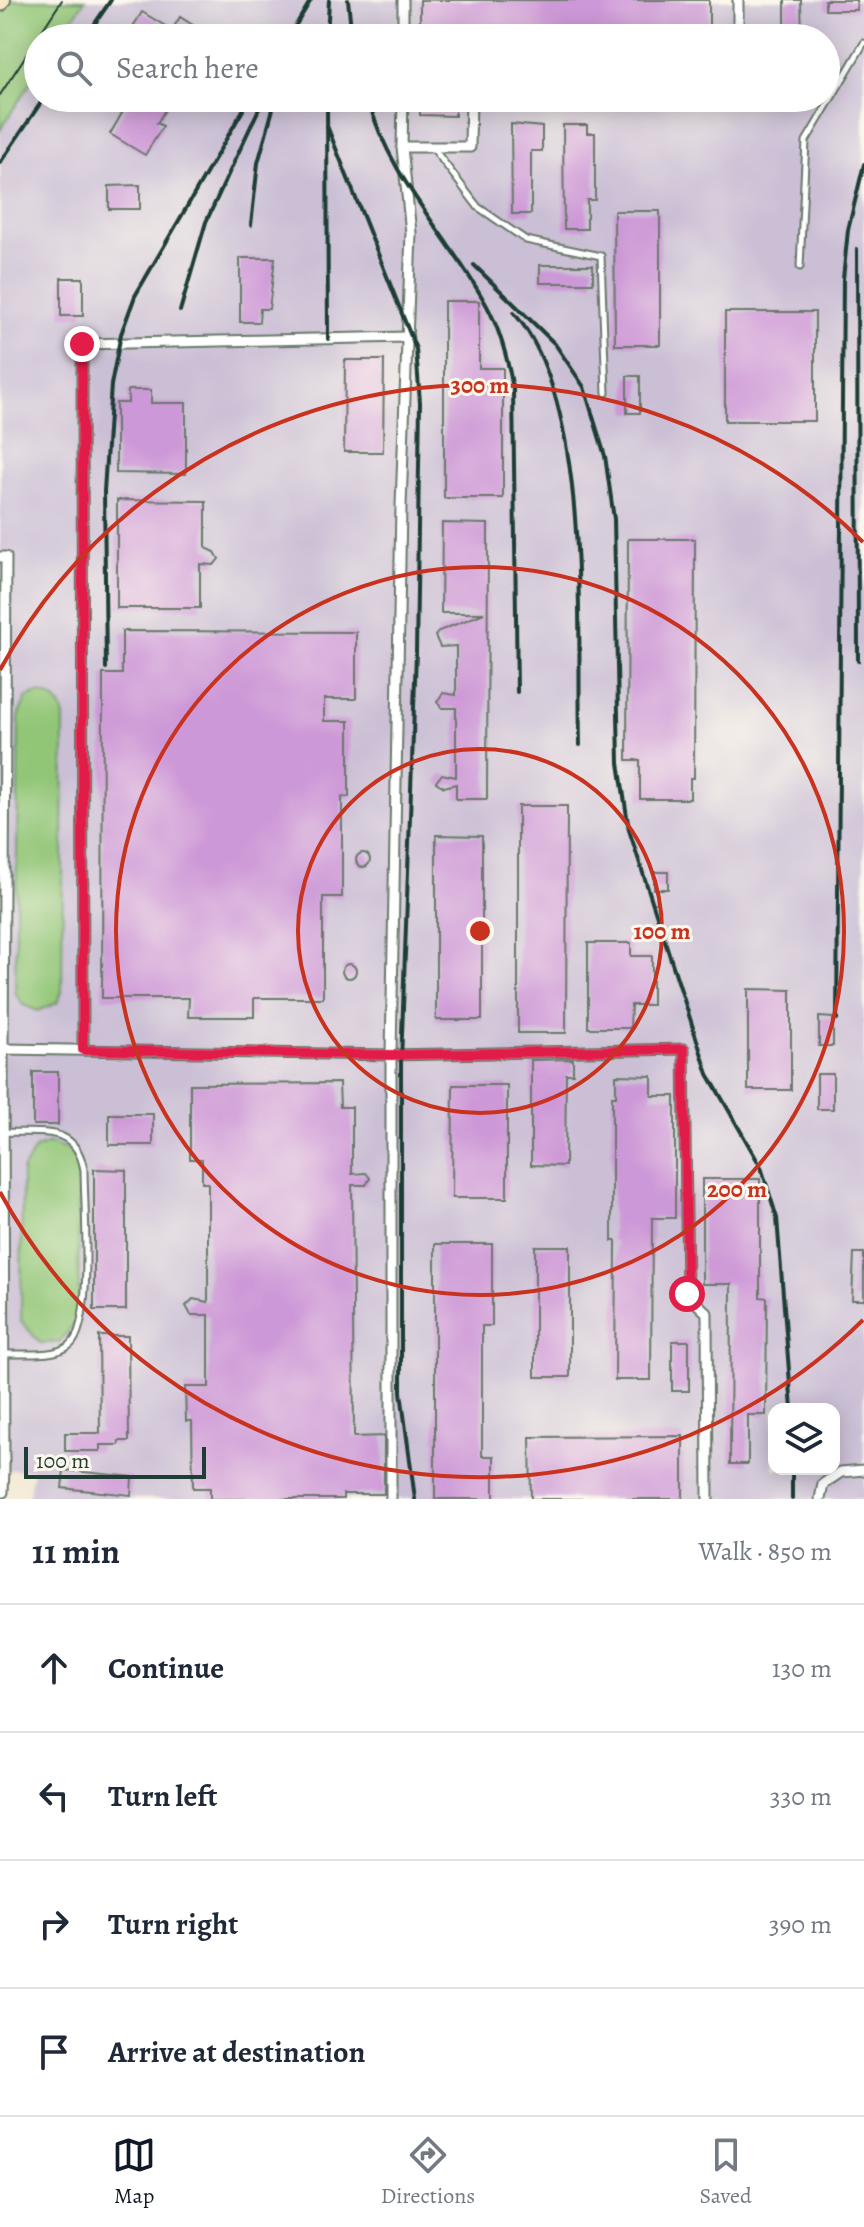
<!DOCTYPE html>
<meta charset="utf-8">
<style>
body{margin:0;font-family:Alegreya,serif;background:#f2f2f3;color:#1f2937}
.controls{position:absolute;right:24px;bottom:24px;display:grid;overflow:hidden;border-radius:16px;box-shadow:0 4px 20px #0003}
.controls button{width:72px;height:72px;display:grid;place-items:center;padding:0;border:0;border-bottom:2px solid #e0e1e3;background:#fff;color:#1f2937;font:40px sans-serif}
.scale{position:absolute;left:24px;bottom:20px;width:182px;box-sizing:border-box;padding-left:8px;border:4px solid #1f3d34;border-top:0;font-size:22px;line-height:28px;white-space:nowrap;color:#1f3d34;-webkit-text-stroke:6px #fbf7ec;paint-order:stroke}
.stop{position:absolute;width:24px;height:24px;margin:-18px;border:6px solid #e11d48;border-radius:50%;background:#fff}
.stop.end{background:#e11d48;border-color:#fff;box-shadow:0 2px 8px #0008}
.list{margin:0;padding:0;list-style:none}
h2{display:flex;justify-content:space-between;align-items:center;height:104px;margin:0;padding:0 32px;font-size:34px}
h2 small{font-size:26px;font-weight:400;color:#747a83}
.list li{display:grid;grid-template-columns:52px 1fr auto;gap:24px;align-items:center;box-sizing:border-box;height:128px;padding:0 32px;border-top:2px solid #e0e1e3}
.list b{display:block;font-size:30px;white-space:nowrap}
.list em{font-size:26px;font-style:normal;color:#747a83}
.icon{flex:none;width:44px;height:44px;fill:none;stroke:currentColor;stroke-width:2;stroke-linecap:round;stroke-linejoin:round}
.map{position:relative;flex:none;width:864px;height:1499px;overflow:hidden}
.search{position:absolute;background:#fff;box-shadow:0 4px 20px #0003;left:24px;right:24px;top:24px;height:88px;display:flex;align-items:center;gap:20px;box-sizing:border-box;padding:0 28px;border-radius:44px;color:#747a83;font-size:30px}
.sheet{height:616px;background:#fff}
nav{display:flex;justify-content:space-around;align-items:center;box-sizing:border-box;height:112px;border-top:2px solid #e0e1e3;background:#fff;font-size:22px;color:#747a83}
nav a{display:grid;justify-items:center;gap:4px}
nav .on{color:#111827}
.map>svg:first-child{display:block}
.industrial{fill:#cbbfd5;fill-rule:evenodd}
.green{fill:#92c677;stroke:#588256;stroke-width:2}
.building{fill:#cd98d7}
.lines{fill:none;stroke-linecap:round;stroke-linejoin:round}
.lane-casing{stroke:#69796b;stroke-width:9}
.street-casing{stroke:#69796b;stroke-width:13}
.secondary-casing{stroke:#69796b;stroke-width:18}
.lane{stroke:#fff;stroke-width:5}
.street{stroke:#fff;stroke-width:9}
.secondary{stroke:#fae7c3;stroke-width:14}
.tram{stroke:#1f3d34;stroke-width:2}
.rail{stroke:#1f3d34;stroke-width:4}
.route{stroke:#e11d48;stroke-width:10}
.ring{fill:none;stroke:#c8321e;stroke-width:4}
.centre{fill:#c8321e;stroke:#fbf7ec;stroke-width:4}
.ring-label{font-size:24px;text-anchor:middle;font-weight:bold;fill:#c8321e;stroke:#fbf7ec;stroke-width:6;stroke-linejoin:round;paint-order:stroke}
</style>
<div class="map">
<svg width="864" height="1499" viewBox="0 0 864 1499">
<rect width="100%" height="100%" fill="#fbf7ec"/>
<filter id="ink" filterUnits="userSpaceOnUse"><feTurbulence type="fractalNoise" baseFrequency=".0125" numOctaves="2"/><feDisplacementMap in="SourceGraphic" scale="16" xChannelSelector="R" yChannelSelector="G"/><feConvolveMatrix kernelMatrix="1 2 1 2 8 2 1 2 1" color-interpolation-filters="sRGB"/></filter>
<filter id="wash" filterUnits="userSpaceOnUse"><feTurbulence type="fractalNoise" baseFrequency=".006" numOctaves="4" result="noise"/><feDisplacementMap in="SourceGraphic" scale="32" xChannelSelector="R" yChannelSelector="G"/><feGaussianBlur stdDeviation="1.8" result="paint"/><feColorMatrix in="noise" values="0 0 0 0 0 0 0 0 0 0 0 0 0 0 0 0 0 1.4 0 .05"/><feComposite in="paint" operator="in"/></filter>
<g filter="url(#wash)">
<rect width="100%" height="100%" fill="#f2e9d1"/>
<path class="industrial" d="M 85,0 L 864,0 L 864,1499 L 28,1499 L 33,1470 L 0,1470 L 0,130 L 38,71 L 38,98 L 826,98 L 826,38 L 60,38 ZM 774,1409 L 834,1409 L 834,1469 L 774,1469 Z"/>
<g class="green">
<path d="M 7,0 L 85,0 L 60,38 L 38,38 L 38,71 L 0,130 L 0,11 Z"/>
<path d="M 39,693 C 54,697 60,701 64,717 L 62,992 L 57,1003 L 38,1011 L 23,1005 L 15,992 L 19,714 L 27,697 Z"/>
<path d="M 49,1143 L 70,1151 L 78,1168 L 79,1318 L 59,1342 L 40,1343 L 21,1321 L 22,1170 L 36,1148 Z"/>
</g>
<g id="blocks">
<g class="building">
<rect x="420" y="0" width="289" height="38"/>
<path d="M 785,0 L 801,0 L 802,38 L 785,38 Z"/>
<path d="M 825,0 L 856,0 L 857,10 L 825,10 Z"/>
<path d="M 142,12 L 172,30 L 180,17 L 213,38 L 126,38 Z"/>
<path d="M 131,98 L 172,98 L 157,123 L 163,126 L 145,155 L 110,134 Z"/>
<path d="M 420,98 L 455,98 L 455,116 L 420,115 Z"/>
<path d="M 511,124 L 542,127 L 542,151 L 531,151 L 531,214 L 512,214 Z"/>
<path d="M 563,125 L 587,125 L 587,133 L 595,133 L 595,200 L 587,200 L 587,229 L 564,229 Z"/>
<path d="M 140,185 L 140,209 L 109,209 L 109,186 Z"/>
<path d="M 614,211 L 660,211 L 660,345 L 615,345 Z"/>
<path d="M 240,258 L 275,258 L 269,309 L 260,309 L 259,322 L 240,322 Z"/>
<rect x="540" y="265" width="53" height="18"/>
<rect x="61" y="278" width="22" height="38"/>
<path d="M 444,301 L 479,301 L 479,368 L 503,368 L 503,498 L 444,498 Z"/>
<rect x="725" y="312" width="90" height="109"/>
<path d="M 345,360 L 384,360 L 383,452 L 344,452 Z"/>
<rect x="627" y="376" width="13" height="37"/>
<path d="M 128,390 L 151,390 L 151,403 L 186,403 L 186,474 L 116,473 L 116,403 L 128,403 Z"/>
<path d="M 117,500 L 206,501 L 206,548 L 215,552 L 219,559 L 214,565 L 200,564 L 200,608 L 117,608 Z"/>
<path d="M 442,523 L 488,524 L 487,799 L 456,799 L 456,784 L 444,787 L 436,782 L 442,774 L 456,777 L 456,708 L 442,708 L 437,702 L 443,693 L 456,695 L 456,646 L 440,647 L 435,636 L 439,631 L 484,613 L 441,613 Z"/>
<path d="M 628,539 L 695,539 L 694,778 L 690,778 L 690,799 L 640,799 L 640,760 L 627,760 Z"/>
<path d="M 122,631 L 356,632 L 356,699 L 324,699 L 324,721 L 349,721 L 349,797 L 342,797 L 342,897 L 323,897 L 323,998 L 254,998 L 254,1017 L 188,1017 L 189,998 L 102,998 L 103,674 L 122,674 Z"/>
<path d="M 518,806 L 567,806 L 566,1033 L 518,1033 Z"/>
<path d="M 436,835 L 482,836 L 482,1020 L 436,1020 Z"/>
<circle cx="363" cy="860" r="7"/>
<rect x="654" y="872" width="14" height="17"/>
<path d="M 588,943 L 631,943 L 631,956 L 652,956 L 652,1005 L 631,1005 L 630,1028 L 588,1028 Z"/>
<circle cx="349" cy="971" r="7"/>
<path d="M 748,989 L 791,990 L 791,1090 L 748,1090 Z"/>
<path d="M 819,1017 L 833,1018 L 833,1046 L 819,1046 Z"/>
<path d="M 573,1059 L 573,1074 L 566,1074 L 565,1166 L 531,1165 L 531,1060 Z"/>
<rect x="33" y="1072" width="25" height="53"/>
<rect x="817" y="1074" width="16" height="35"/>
<path d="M 616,1075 L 652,1076 L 652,1096 L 675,1096 L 675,1218 L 652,1218 L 651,1380 L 615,1380 L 616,1241 L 612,1241 L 612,1096 L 616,1096 Z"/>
<path d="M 339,1083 L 340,1107 L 352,1107 L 352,1174 L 366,1173 L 370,1178 L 366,1185 L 352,1185 L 354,1437 L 384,1436 L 384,1494 L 343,1494 L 343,1499 L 210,1499 L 210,1488 L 193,1488 L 192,1421 L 186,1421 L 185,1387 L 209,1387 L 209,1315 L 191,1315 L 186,1306 L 193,1299 L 208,1302 L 208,1183 L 202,1183 L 202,1159 L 190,1159 L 190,1084 Z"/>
<path d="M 453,1085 L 507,1085 L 507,1198 L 452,1198 Z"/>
<rect x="109" y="1114" width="44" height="31"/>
<path d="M 94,1169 L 126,1170 L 126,1310 L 94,1310 Z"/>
<path d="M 702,1179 L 760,1179 L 760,1297 L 767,1298 L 766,1415 L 748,1415 L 748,1464 L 730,1464 L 731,1284 L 702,1284 Z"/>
<path d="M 435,1244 L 492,1244 L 492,1326 L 482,1326 L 482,1456 L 494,1456 L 494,1499 L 435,1499 Z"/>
<rect x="535" y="1246" width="35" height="131"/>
<path d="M 854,1253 L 864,1253 L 864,1300 L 852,1300 Z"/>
<path d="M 99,1336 L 128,1336 L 129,1441 L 119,1441 L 119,1445 L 100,1445 L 100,1451 L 65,1451 L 65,1433 L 100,1433 Z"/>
<rect x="672" y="1341" width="17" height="50"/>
<path d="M 683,1436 L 683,1499 L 531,1499 L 530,1437 Z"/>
<path d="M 64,1470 L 132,1477 L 131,1495 L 62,1488 Z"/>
</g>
</g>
</g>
<g filter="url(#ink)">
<use href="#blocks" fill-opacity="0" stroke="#69796b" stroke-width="2"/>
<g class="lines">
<g class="lane-casing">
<g id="lane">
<path d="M 433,148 L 478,207 L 526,240 L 601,256 L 606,393"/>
<path d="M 800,267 L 806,141 L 864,43"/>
<path d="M 3,1354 C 23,1353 54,1358 70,1345 C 94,1325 84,1205 84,1170 C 76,1124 43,1134 4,1132"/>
</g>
</g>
<g class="street-casing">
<g id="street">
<path d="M 738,0 L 738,38"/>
<path d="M 403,38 L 403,0"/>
<path d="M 403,98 L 402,147 L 411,233 L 401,506 L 391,1055 L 684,1049 L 687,1294 L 707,1313 L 708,1499"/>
<path d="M 402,147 L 470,147 L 471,98"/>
<path d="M 0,557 L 6,557 L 3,1049 L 0,1049"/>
<path d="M 83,1050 L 82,344 L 408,337"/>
<path d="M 0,1493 L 3,1492 L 4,1470 L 3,1049 L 391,1055 L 391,1499"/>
<path d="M 820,1499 L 823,1484 L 841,1472 L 864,1470"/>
</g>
</g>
<g class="secondary-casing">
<path id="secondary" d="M 0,4 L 3,0"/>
</g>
<use href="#lane" class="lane"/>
<use href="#street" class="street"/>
<use href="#secondary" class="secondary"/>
<path class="tram" d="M 0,95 L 62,0"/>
<g class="rail">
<path d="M 348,0 L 352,38"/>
<path d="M 85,38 L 111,0"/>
<path d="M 288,38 L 311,0"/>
<path d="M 327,38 L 329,0"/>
<path d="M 327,98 L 328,339"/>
<path d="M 368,98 C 388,177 449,236 487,306 C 501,332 508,360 513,389 L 517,692"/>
<path d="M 327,126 L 416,349 L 420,403 L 416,653 L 401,1062 L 401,1392 L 415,1499"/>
<path d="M 0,163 L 44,98"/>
<path d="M 251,225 L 258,163 L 276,98"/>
<path d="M 857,249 L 858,661"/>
<path d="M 474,265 L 555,344 L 584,387 L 605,456 L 614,519 L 619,763 L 629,830 L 708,1074 L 761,1167 L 777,1218 L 792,1409"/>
<path d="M 180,311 L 206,222 L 264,98"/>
<path d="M 514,313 C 592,403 577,629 580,745"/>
<path d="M 106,668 L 104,491 L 111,385 L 121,334 L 135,296 L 250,98"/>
<path d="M 837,1019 L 843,279 L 848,230 L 864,164"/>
<path d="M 792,1499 L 792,1469"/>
</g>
</g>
</g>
<g class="lines" filter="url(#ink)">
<path class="route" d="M 82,344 L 83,1050 L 391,1055 L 684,1049 L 687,1294"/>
</g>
<g class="ring">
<circle cx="480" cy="931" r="182"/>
<circle cx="480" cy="931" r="364"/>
<path d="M863 1320A546 546 0 0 1 0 1192M0 670A546 546 0 0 1 863 542"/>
</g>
<circle cx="480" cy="931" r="12" class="centre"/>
<g class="ring-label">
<text x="480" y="393">300 m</text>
<text x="662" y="939">100 m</text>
<text x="737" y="1197">200 m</text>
</g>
</svg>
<div class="controls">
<button><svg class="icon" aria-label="layers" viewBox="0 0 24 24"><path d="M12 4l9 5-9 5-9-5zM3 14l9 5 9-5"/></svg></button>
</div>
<div class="scale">100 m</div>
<div class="stop" style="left:687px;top:1294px"></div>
<div class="stop end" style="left:82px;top:344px"></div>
<div class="search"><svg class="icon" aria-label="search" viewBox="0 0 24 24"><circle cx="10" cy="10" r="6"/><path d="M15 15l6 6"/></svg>Search here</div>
</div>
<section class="sheet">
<h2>11 min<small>Walk · 850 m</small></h2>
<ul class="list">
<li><svg class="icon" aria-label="ahead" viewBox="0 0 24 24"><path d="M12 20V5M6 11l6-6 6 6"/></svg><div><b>Continue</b></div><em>130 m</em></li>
<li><svg class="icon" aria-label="left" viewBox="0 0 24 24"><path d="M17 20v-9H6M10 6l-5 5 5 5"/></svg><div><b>Turn left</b></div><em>330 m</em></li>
<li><svg class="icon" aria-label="right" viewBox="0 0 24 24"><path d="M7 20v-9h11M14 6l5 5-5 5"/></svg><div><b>Turn right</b></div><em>390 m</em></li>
<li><svg class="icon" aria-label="arrive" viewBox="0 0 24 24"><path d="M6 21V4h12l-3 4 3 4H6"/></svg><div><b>Arrive at destination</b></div></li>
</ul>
</section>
<nav>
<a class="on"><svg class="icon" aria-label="map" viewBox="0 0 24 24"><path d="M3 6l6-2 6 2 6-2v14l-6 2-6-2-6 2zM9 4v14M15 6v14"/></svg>Map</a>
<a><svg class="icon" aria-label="directions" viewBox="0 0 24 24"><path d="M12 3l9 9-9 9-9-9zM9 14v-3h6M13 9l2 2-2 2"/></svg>Directions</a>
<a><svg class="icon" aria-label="saved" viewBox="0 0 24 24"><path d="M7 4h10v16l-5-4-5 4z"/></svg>Saved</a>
</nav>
